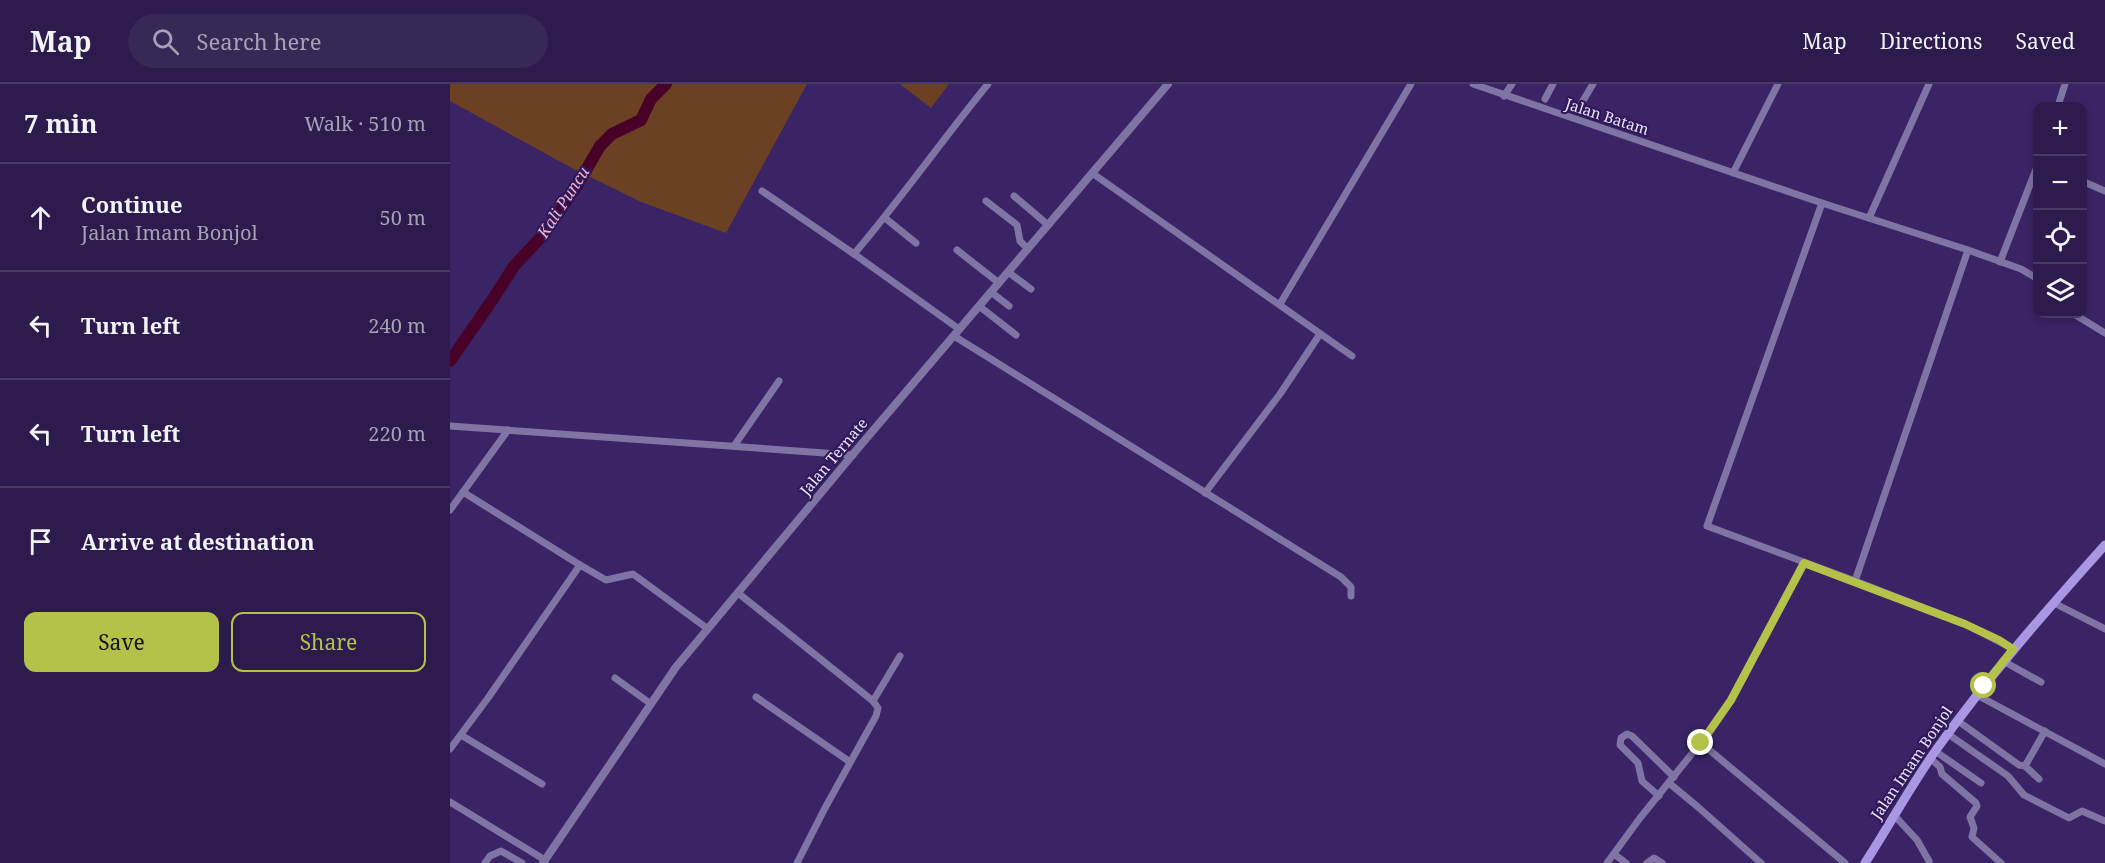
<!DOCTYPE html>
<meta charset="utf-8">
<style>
body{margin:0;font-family:"Noto Serif",serif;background:#382856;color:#f1f3f6}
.controls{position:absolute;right:18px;top:18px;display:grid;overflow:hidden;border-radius:12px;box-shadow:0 3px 9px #0003}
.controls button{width:54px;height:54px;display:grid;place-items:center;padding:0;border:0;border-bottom:2px solid #483964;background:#2c1b4c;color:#f1f3f6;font:30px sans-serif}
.stop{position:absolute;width:18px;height:18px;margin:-14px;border:4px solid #b5c249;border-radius:50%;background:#fff}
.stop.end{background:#b5c249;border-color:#fff;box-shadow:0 2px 6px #0008}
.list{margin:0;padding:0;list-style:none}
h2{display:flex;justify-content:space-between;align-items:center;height:78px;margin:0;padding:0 24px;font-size:26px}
h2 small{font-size:20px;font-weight:400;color:#a6a1b5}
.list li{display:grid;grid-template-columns:39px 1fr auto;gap:18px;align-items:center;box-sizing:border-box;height:108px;padding:0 24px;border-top:2px solid #483964}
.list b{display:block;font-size:22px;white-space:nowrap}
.list p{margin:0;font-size:20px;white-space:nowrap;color:#a6a1b5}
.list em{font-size:20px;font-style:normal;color:#a6a1b5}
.actions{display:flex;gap:12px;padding:18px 24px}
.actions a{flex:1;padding:14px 0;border:2px solid #b5c249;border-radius:12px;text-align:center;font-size:21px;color:#b5c249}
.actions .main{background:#b5c249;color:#111}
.icon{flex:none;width:33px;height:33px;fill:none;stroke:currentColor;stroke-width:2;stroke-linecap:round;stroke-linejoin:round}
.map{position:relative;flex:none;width:1655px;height:779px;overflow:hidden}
header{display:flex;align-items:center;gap:36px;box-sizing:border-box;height:84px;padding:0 30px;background:#2c1b4c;border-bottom:2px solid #483964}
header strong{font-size:28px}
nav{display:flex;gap:33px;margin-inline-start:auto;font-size:21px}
.search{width:420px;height:54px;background:#382856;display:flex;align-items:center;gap:15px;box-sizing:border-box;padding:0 21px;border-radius:33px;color:#a6a1b5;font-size:22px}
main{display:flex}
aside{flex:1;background:#2c1b4c}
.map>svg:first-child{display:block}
.green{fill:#6c4123}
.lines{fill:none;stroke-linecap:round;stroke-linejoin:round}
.river{stroke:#480127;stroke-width:12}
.minor{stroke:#8074a5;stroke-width:7}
.tertiary{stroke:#8074a5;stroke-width:8}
.secondary{stroke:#aa97e4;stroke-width:9}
.route{stroke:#b5c249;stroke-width:8}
.labels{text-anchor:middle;stroke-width:4.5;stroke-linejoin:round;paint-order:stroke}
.street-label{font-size:15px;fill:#e9e4fc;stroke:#301959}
.water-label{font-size:16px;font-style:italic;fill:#f4b3cb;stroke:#301959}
</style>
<header>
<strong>Map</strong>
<div class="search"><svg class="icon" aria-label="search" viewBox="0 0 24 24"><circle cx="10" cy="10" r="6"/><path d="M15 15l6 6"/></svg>Search here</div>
<nav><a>Map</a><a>Directions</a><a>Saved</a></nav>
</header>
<main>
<aside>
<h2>7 min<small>Walk · 510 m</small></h2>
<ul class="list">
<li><svg class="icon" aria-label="ahead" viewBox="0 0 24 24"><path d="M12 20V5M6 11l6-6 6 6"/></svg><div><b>Continue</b><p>Jalan Imam Bonjol</p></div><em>50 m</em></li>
<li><svg class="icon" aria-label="left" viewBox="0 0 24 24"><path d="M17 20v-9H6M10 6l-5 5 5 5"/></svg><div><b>Turn left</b></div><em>240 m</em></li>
<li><svg class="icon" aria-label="left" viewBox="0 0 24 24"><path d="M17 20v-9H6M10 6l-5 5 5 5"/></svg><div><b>Turn left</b></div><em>220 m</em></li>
<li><svg class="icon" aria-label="arrive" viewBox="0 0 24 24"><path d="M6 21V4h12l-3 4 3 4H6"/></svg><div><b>Arrive at destination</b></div></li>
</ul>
<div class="actions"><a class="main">Save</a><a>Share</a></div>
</aside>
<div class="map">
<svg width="1655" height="779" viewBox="0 0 1655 779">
<rect width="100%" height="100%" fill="#3a2465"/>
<g class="green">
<path d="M 0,0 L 357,0 L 276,149 L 191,118 L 120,83 L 0,17 Z"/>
<path d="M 450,0 L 499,0 L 481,24 Z"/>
</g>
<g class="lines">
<path class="river" d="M 0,277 L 43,215 L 64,182 L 94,150 L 128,100 L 150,62 L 162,50 L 191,36 L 201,15 L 216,0"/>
<g class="minor">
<path d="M 1023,0 L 1372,119 L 1518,166 L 1571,185 L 1588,195"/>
<path d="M 1054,12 L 1062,0"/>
<path d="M 1095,15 L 1103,0"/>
<path d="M 1608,22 L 1615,0"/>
<path d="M 1128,25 L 1143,0"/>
<path d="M 642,89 L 902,272"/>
<path d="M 1283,89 L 1328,0"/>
<path d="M 1632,97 L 1655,107"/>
<path d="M 312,107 L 404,170 C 451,115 492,56 538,0"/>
<path d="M 564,112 L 598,141"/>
<path d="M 536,117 L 567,141 L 570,157 L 578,165"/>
<path d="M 1372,119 L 1257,442 L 1405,497 L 1515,540 L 1563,565"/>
<path d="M 435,134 L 466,159"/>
<path d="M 1419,134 L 1479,0"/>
<path d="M 507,166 L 549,199"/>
<path d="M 404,170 L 509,245"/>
<path d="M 1550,178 L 1588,80"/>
<path d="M 558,188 L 581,205"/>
<path d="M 541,208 L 559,222"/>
<path d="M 830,220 L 961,0"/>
<path d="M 529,222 L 566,251"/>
<path d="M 1624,230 L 1655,249"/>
<path d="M 504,252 L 891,493 L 901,503 L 901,512"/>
<path d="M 0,342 L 403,371"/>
<path d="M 284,362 L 329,297"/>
<path d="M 13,408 L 130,481"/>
<path d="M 755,409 L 830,310 L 870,250"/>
<path d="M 0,426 L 58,346"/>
<path d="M 1405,497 L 1518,166"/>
<path d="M 288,509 L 423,617 L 428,624 L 426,632 L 375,724 L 347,779"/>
<path d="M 1604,519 L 1655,545"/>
<path d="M 1553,577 L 1591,598"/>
<path d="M 165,594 L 201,620"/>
<path d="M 1527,611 L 1655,680"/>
<path d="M 306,613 L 400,678"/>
<path d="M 423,617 L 450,572"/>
<path d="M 1508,637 L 1569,681 L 1575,682"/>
<path d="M 1498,650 L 1558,692 L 1574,711 L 1619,734 L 1632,727 L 1655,737"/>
<path d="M 11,651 L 92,700"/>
<path d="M 1251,659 L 1395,779"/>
<path d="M 0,665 L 38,614 L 130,481 L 156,496 L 183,490 L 258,545"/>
<path d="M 1485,667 L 1531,699"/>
<path d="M 1481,675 L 1490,683 L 1492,690 L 1526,719 L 1527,722 L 1520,733 L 1524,744 L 1522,753 L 1551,779"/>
<path d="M 1589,695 L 1575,682 L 1595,647"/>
<path d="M 1219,699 L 1248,723 L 1311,779"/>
<path d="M 1209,712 L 1192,697 L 1188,679 L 1170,661 L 1171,654 L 1177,650 L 1182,652 L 1224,693"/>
<path d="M 0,718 L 95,776"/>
<path d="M 1444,731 L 1467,756 L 1479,777"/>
<path d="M 1164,770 L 1176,779"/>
<path d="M 35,779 L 40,772 L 51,767 L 72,779"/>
<path d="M 1157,779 L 1190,734 L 1261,646 L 1281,617 L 1354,479"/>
<path d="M 1197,779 L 1204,774 L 1212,779"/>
</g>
<path class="tertiary" d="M 93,779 L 226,583 L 409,363 L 718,0"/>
<path class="secondary" d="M 1415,779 C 1439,742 1460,703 1486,666 C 1538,593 1595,528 1655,461"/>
</g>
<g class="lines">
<path class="route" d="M 1251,659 L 1281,616 L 1354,479 L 1515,540 L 1549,556 L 1563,565 L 1534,602"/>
</g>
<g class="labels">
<g class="street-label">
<text transform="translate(1157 33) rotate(18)" y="5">Jalan Batam</text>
<text transform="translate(384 373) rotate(-50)" y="5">Jalan Ternate</text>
<text transform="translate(1462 679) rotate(-56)" y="5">Jalan Imam Bonjol</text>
</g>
<g class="water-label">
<text transform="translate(113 118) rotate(-57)" y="6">Kali Puncu</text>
</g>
</g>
</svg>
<div class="controls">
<button>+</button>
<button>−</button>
<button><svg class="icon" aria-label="locate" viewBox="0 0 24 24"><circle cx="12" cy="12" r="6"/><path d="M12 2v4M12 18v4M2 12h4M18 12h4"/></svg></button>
<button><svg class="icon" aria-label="layers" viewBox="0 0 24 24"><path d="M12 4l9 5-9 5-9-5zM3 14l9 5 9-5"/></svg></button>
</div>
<div class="stop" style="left:1534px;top:602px"></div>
<div class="stop end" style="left:1251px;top:659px"></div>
</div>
</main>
